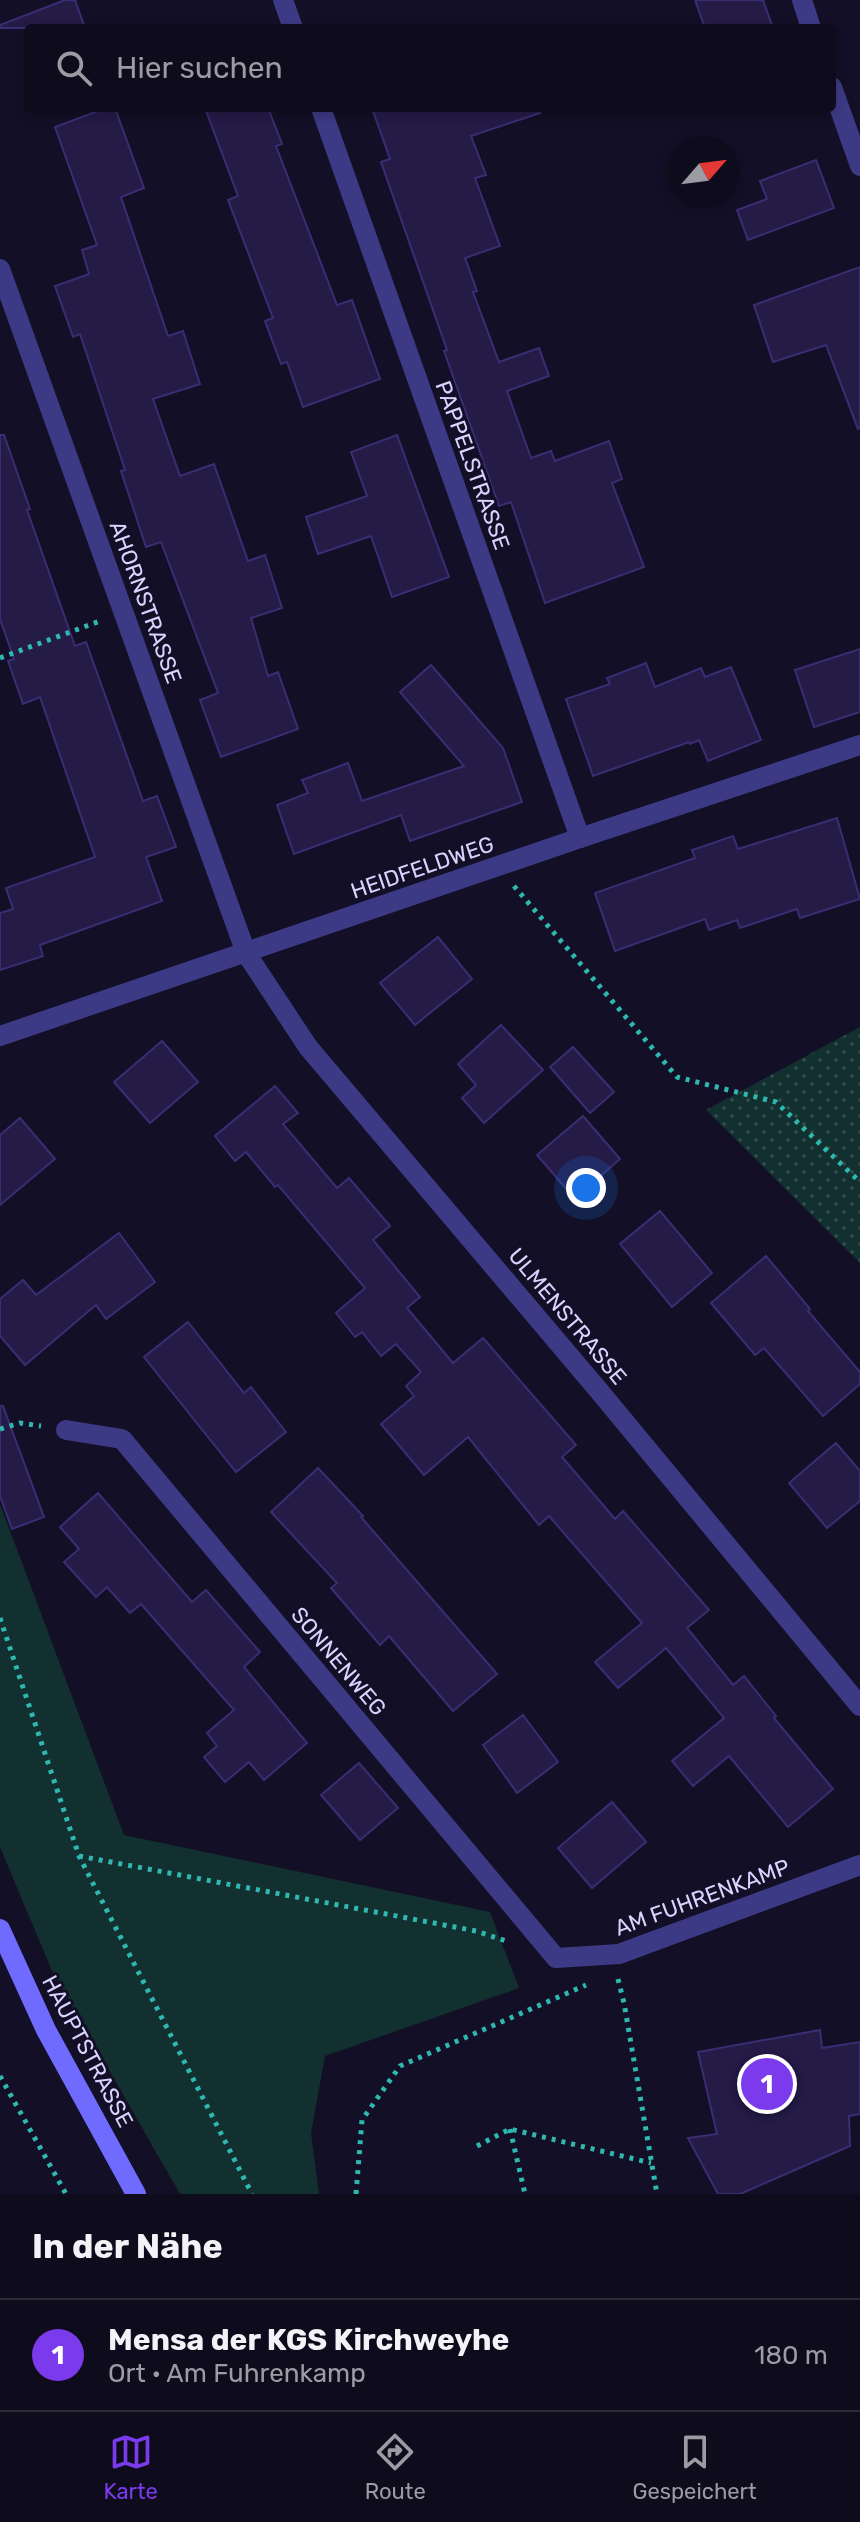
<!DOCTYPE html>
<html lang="de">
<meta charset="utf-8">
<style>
body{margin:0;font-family:Rubik,sans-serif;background:#171425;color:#f1f3f6}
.compass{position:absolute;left:668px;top:136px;width:72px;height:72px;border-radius:50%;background:#0e0b1c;box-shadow:0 4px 12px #0003;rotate:62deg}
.you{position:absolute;left:586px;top:1188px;width:28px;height:28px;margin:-20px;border:6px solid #fff;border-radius:50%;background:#1a73e8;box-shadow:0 0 0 12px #1a73e833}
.badge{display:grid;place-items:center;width:52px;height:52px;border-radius:50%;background:#7c3aed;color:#fff;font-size:26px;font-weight:700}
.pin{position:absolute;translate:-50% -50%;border:4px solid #fff;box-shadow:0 2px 8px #0006}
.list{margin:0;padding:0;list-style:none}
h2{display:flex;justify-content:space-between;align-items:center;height:104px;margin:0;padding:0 32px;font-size:34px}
h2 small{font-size:26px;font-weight:400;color:#9b9ba3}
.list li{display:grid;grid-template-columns:52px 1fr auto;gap:24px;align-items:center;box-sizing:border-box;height:112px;padding:0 32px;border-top:2px solid #2e2b3b}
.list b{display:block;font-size:30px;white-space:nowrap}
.list p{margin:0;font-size:26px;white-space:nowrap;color:#9b9ba3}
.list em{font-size:26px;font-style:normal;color:#9b9ba3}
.icon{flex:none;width:44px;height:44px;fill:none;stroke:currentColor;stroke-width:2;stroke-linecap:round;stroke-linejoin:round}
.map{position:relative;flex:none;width:860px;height:2194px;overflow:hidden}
.search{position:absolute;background:#0e0b1c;box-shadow:0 4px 12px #0003;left:24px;right:24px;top:24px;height:88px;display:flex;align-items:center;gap:20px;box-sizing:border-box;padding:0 28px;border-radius:8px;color:#9b9ba3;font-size:30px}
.sheet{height:216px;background:#0e0b1c}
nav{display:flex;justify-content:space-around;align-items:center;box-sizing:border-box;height:112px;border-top:2px solid #2e2b3b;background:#0e0b1c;font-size:22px;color:#9b9ba3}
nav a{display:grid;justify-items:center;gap:4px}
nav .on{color:#7c3aed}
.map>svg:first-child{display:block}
.grass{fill:#12302f}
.park{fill:url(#park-dots)}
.building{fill:#241b47;stroke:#3b2d73;stroke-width:2}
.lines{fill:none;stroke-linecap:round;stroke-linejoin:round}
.path{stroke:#2fb8b0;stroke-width:5;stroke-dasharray:4 6;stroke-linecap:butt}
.minor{stroke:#3d3a85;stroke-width:20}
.secondary{stroke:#6f6bff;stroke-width:20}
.labels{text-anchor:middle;stroke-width:6;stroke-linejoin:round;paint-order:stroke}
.street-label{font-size:22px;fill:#d9d4ff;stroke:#130f26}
</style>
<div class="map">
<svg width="860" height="2194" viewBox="0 0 860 2194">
<defs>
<pattern id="park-dots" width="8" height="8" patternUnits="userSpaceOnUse" patternTransform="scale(2)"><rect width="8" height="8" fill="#12302f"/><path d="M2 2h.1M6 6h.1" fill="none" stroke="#344d4e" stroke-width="1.8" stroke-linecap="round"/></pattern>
</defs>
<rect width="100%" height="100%" fill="#130f26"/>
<path class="grass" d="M 0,1504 L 124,1835 L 490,1912 L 519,1988 L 325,2056 L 311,2133 L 319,2194 L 180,2194 L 52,1971 L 0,1847 Z"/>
<path class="park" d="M 860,1027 L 860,1263 L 706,1110 Z"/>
<g class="building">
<path d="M 65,0 L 75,0 L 85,28 L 0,28 L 0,25 Z"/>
<path d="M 695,0 L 763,0 L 773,28 L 705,28 Z"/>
<path d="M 106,108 L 115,108 L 144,188 L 121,197 L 168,336 L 183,331 L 200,384 L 153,399 L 180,476 L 214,464 L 248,561 L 265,555 L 282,608 L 251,618 L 268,676 L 278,672 L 298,729 L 221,757 L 200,700 L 218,693 L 161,542 L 146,547 L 121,471 L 125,470 L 80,334 L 73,337 L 55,286 L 89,274 L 82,250 L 97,245 L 55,127 Z"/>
<path d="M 205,108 L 268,108 L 282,144 L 276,146 L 337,305 L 352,300 L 380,379 L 303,407 L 287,362 L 281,364 L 265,321 L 273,318 L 228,200 L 238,196 Z"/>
<path d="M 372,108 L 539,108 L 540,113 L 471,136 L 486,175 L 475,178 L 500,246 L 465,258 L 477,291 L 473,292 L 499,362 L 539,348 L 549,376 L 507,391 L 531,458 L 551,451 L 555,461 L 609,441 L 622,479 L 612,483 L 644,567 L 545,603 L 511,502 L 499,506 L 444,351 L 447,350 L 381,162 L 390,159 Z"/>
<path d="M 816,160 L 834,208 L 748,240 L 737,210 L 767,199 L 760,181 Z"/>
<path d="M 860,267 L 860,428 L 858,429 L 826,345 L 773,362 L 754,305 Z"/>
<path d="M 0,435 L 4,435 L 30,509 L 27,510 L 75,646 L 86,642 L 143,801 L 157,796 L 176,847 L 146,857 L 162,901 L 40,945 L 43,956 L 0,970 L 0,913 L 13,909 L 6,888 L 95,857 L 40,697 L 23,704 L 8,661 L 14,659 L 0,619 Z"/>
<path d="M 397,435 L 449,577 L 392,597 L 371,536 L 318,554 L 306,517 L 367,496 L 351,452 Z"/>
<path d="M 860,649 L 860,712 L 814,727 L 795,670 Z"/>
<path d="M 646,663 L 655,687 L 701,668 L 705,677 L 731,667 L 761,740 L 708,761 L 699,740 L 690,744 L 689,742 L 593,776 L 566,699 L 610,684 L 607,678 Z"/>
<path d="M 431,665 L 503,748 L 522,802 L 410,841 L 401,815 L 294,854 L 277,805 L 308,793 L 302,780 L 348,763 L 362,801 L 464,766 L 400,692 Z"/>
<path d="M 837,818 L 860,899 L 800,918 L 797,909 L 740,928 L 737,920 L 709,930 L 705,919 L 615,951 L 595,893 L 695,858 L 692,850 L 733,836 L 738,849 Z"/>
<path d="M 438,937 L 472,979 L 415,1025 L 380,983 Z"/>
<path d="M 501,1025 L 543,1070 L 484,1123 L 462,1098 L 476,1085 L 458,1064 Z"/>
<path d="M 162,1041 L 198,1082 L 150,1123 L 114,1082 Z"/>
<path d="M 573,1047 L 614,1092 L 590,1113 L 550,1067 Z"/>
<path d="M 275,1086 L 298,1113 L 283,1124 L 337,1188 L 349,1178 L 390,1226 L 373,1240 L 420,1297 L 407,1308 L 453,1363 L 483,1338 L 576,1445 L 562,1457 L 615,1519 L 623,1511 L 709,1610 L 687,1628 L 733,1685 L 744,1676 L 776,1716 L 774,1718 L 833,1789 L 788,1827 L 729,1756 L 693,1786 L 672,1761 L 724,1718 L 666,1648 L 618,1688 L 595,1662 L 642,1623 L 549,1516 L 539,1525 L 468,1437 L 424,1475 L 381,1424 L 414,1396 L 406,1386 L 421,1372 L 396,1344 L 381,1356 L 362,1332 L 355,1337 L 336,1313 L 365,1288 L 278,1185 L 275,1187 L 246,1152 L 235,1161 L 215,1136 Z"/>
<path d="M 583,1116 L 620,1159 L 575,1199 L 537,1155 Z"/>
<path d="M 20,1118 L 55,1159 L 0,1205 L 0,1135 Z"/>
<path d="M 660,1211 L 712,1273 L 672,1307 L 620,1244 Z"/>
<path d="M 119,1233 L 155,1282 L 106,1319 L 96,1305 L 25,1365 L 0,1336 L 0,1299 L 23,1280 L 36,1295 Z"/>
<path d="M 766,1256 L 810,1309 L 808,1311 L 860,1372 L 860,1384 L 823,1416 L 764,1348 L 755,1355 L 711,1303 Z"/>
<path d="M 188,1322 L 244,1393 L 251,1387 L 286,1432 L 236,1472 L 144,1357 Z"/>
<path d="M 0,1406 L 3,1406 L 44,1517 L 12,1529 L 0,1496 Z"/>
<path d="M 836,1443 L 860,1471 L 860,1501 L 827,1528 L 789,1483 Z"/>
<path d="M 318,1468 L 363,1516 L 361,1517 L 497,1674 L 453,1711 L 389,1636 L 380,1645 L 331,1588 L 337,1583 L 271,1512 Z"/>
<path d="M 98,1493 L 192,1602 L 206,1590 L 260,1652 L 244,1667 L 307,1743 L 264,1780 L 249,1762 L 225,1782 L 204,1757 L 217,1746 L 207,1733 L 234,1710 L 141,1604 L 130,1613 L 107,1587 L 96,1597 L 64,1562 L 79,1549 L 60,1527 Z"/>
<path d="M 523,1715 L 558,1762 L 517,1793 L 483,1745 Z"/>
<path d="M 359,1763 L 398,1808 L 360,1840 L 321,1795 Z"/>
<path d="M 612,1802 L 646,1842 L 592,1888 L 558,1848 Z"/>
<path d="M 820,2030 L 822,2048 L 860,2042 L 860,2114 L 849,2116 L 850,2146 L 740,2194 L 718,2194 L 688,2138 L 717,2134 L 698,2052 Z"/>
</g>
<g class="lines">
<g class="path">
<path d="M 0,658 L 100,621"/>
<path d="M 514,886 L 677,1077 L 776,1102 L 860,1182"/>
<path d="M 0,1429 L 20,1423 L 41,1426"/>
<path d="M 0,1618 L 79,1856 L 252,2194"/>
<path d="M 79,1856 L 476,1931 L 506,1941"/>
<path d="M 618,1979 L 624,2003 L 657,2194"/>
<path d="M 0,2076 L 66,2194"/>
<path d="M 510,2129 L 525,2194"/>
<path d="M 477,2146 L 510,2129 L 651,2163"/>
<path d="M 356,2194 L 362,2120 L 400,2066 L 586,1985"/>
</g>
<g class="minor">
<path d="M 283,0 L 293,28"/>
<path d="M 802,0 L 811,28"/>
<path d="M 832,87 L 860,166"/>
<path d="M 321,108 L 580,838"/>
<path d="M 0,269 L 246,953 L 308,1047 L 600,1392 L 860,1706"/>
<path d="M 0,1036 L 580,838 L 860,745"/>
<path d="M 66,1430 L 122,1439 L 556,1958 L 619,1954 L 860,1865"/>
</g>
<path class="secondary" d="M 0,1929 L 46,2030 L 136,2194"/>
</g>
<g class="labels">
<g class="street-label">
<text transform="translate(473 465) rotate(70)" y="8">PAPPELSTRASSE</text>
<text transform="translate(146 602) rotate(70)" y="8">AHORNSTRASSE</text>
<text transform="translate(422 867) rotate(-19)" y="8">HEIDFELDWEG</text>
<text transform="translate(568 1316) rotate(50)" y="8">ULMENSTRASSE</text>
<text transform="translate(339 1661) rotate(50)" y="8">SONNENWEG</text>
<text transform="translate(702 1897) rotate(-20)" y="8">AM FUHRENKAMP</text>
<text transform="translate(88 2051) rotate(62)" y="8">HAUPTSTRASSE</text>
</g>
</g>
</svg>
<svg class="compass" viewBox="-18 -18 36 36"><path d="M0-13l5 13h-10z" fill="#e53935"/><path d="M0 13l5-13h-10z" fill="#9b9ba3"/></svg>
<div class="you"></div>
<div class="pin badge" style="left:767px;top:2084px">1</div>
<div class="search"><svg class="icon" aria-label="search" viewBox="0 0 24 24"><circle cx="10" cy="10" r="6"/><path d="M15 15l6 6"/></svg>Hier suchen</div>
</div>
<section class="sheet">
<h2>In der Nähe<small></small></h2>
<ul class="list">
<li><span class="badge">1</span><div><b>Mensa der KGS Kirchweyhe</b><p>Ort · Am Fuhrenkamp</p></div><em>180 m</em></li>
</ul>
</section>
<nav>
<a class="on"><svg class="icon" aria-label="map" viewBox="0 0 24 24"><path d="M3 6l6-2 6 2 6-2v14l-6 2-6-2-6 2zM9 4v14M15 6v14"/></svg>Karte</a>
<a><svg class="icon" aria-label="directions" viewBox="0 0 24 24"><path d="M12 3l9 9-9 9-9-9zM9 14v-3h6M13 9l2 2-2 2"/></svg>Route</a>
<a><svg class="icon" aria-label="saved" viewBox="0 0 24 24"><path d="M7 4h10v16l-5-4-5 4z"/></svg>Gespeichert</a>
</nav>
